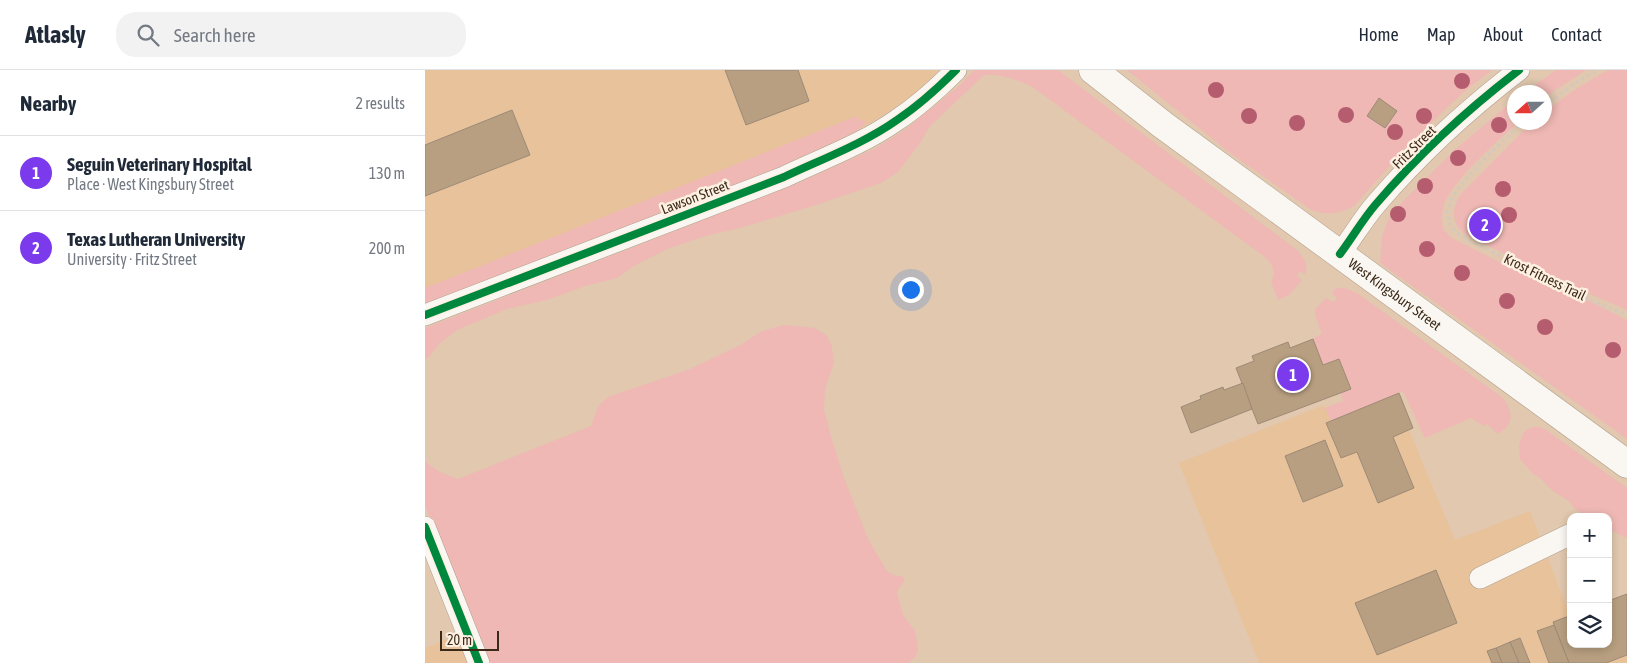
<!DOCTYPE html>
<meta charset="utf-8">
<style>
body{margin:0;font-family:"Asap Condensed",sans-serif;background:#f2f2f3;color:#1f2937}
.controls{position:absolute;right:15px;bottom:15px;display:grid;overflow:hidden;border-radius:10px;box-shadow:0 2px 8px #0003}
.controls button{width:45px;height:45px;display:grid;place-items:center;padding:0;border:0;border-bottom:1px solid #e0e1e3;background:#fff;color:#1f2937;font:25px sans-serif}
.compass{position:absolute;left:1082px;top:15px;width:45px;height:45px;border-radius:50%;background:#fff;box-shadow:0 2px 8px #0003;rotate:249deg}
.scale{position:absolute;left:15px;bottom:12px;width:59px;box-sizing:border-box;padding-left:5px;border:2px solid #3b2a18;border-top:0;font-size:14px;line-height:18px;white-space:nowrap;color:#3b2a18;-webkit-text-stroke:4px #fef1e3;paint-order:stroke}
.you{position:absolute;left:485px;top:219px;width:18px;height:18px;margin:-12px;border:4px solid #fff;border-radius:50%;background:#1a73e8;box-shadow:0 0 0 8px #1a73e833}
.badge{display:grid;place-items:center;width:32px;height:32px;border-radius:50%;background:#7c3aed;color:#fff;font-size:16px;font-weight:700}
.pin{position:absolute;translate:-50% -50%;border:2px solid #fff;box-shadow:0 1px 5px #0006}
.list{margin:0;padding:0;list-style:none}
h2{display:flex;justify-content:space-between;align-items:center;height:65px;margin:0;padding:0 20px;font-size:21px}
h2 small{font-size:16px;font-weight:400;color:#747a83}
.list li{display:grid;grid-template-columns:32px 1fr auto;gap:15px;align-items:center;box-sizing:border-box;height:75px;padding:0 20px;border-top:1px solid #e0e1e3}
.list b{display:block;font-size:19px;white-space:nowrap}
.list p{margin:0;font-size:16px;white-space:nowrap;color:#747a83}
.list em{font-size:16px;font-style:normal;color:#747a83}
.icon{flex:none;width:28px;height:28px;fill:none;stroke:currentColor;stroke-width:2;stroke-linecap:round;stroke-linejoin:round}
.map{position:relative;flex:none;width:1202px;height:593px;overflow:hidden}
header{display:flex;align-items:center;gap:30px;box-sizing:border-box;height:70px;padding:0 25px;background:#fff;border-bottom:1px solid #e0e1e3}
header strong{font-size:24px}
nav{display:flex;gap:28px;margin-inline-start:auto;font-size:18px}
.search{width:350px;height:45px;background:#f2f2f3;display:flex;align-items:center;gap:12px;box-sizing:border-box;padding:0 18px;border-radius:20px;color:#747a83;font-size:19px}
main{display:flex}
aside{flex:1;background:#fff}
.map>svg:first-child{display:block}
.built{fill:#e8c29a}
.green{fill:#efb8b4}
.building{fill:#b89f81;stroke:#9d8a76}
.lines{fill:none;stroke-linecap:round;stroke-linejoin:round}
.minor-casing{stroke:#b19e8a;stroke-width:22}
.major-casing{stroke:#b19e8a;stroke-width:29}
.path{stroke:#d0c9c1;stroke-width:3;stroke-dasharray:2.5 4;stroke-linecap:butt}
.minor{stroke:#faf7f3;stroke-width:21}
.major{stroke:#faf7f3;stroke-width:28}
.cycleway-casing{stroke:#fef1e3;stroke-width:11}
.cycleway{stroke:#00873e;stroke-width:8}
.tree{fill:#b55c6f}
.labels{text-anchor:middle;stroke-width:5;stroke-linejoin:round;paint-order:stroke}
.street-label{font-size:14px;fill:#3b2a18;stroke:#fef1e3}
</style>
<header>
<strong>Atlasly</strong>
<div class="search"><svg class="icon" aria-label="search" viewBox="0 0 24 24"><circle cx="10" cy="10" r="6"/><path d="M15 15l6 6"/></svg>Search here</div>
<nav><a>Home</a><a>Map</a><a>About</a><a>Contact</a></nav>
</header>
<main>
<aside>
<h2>Nearby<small>2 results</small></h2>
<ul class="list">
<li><span class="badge">1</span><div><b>Seguin Veterinary Hospital</b><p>Place · West Kingsbury Street</p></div><em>130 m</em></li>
<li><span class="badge">2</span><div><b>Texas Lutheran University</b><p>University · Fritz Street</p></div><em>200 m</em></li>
</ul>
</aside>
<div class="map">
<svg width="1202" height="593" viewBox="0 0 1202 593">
<rect width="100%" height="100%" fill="#e1c8af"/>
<g class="built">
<path d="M 0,0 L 514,0 L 487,26 L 454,48 L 409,73 L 0,234 Z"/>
<path d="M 974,323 L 988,358 L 984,360 L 1030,470 L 1105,441 L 1145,546 L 1146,574 L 1183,574 L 1183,531 L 1202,524 L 1202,593 L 834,593 L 754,393 L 899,335 L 906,351 Z"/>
<path d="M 33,565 L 44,593 L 0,593 L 0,578 Z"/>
</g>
<g class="green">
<path d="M 549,0 L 633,0 L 872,180 C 880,189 884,194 880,205 L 875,201 L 872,206 L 877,210 L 864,225 L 853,230 L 846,212 C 852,202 848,195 840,187 L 606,16 C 595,11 568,1 558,6 L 505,56 L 495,73 L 473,102 L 456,113 L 388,136 L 315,158 L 284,165 L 242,179 L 209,196 L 192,208 L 160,216 L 122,230 L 82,239 L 32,260 L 14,274 L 4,287 L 0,289 L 0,258 L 373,113 L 451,78 L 481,59 L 535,15 Z"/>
<path d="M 702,0 L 1067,0 L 1041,20 L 988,70 L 929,136 C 913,144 906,145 888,141 L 805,83 Z"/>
<path d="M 1131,0 L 1161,0 L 1120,27 L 1120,22 L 1100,22 Z"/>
<path d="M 1183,0 L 1202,0 L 1202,240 L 1123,206 L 1042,165 C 1026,155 1026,140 1035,125 L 1106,53 L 1120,52 L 1120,42 L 1146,22 Z"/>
<path d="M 1089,30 L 1090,52 L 1093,53 C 1072,71 1031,108 1020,132 C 1016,141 1017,150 1018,159 L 1027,168 L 1118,214 L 1164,231 L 1202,250 L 1202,369 L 955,193 L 957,167 L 963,150 L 979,130 L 1033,77 Z"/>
<path d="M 432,46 L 433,51 L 438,49 L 441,53 L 432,61 L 340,105 L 0,234 L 0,218 Z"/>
<path d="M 911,218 L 919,218 L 932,223 L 1078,328 C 1088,343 1090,353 1073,364 L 1062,354 L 1059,356 L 1046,348 L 1000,368 L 978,321 L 906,351 L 900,338 L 918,331 L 916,322 L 926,318 L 914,289 L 898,295 L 888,268 L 897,264 L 890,245 L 890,239 L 901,228 L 909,232 L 912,228 L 907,223 Z"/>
<path d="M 359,255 L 390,258 L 402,266 L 407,277 L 409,293 L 400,319 L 399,340 L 407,370 L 419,408 L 444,471 L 462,501 L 468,505 L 476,506 L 480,509 L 472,522 L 478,545 L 490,561 L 492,571 L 493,581 L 490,587 L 483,593 L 66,593 L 0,436 L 0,391 L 13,401 L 33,409 L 166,356 L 173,336 L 183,327 L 265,299 L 315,275 L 337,261 Z"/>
<path d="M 1108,357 L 1115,357 L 1121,360 L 1202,418 L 1202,468 L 1183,459 L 1183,447 L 1162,447 L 1150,439 L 1144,431 L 1128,421 L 1113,406 L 1109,405 L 1095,389 L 1094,375 L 1097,365 L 1101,360 Z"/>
</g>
<g class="building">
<path d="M 300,0 L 373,0 L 384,31 L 321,55 Z"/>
<path d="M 954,28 L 972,41 L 960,58 L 942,46 Z"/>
<path d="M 87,40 L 105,85 L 0,126 L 0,75 Z"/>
<path d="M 888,269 L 898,295 L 914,289 L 926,319 L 833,354 L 811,298 L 829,291 L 827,286 L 863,272 L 865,278 Z"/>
<path d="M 818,313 L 827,339 L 766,363 L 756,337 L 776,329 L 775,326 L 798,317 L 799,320 Z"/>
<path d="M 974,323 L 988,358 L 968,367 L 989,418 L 953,433 L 932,382 L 916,388 L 901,353 Z"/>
<path d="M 900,370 L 918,416 L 878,432 L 860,386 Z"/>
<path d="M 1011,500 L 1032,553 L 952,585 L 930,533 Z"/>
<path d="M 1202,524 L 1202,585 L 1181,593 L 1144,593 L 1128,552 L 1144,546 L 1146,546 L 1146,574 L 1183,574 L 1183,531 Z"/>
<path d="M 1129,555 L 1144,593 L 1124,593 L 1112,561 Z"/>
<path d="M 1095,568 L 1105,593 L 1094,593 L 1085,572 Z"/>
<path d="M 1085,572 L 1094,593 L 1077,593 L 1071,578 Z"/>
<path d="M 1071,578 L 1077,593 L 1067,593 L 1062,581 Z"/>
</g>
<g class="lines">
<g class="minor-casing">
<g id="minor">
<path d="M 915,184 C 927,168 938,149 951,134 C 993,85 1043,39 1094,0"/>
<path d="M 0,245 L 359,107 C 397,89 438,74 472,50 C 493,36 513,18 531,0"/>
<path d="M 0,457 L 54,593"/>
<path d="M 1055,508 L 1146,464"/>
</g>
</g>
<g class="major-casing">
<g id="major">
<path id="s1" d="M 668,0 L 738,55 L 1202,394"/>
</g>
</g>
<g class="path">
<path d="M 1120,36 L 1152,12 L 1173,0"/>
<path d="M 1098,52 C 1079,70 1028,115 1023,139 C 1021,150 1027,159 1035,165 L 1144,221 L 1202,245"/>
</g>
<use href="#minor" class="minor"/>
<use href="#major" class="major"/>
<g class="cycleway-casing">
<g id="cycleway">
<path d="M 915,184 C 927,168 938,149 951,134 C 993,85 1043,39 1094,0"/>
<path d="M 0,245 L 359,107 C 397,89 438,74 472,50 C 493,36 513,18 531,0"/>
<path d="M 0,457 L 54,593"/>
</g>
</g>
<use href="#cycleway" class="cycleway"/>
</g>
<g class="tree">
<circle cx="1037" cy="11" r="8"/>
<circle cx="791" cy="20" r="8"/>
<circle cx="921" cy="45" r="8"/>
<circle cx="824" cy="46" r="8"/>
<circle cx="999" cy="46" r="8"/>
<circle cx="872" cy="53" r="8"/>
<circle cx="1074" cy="55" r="8"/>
<circle cx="970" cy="62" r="8"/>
<circle cx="1033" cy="88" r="8"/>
<circle cx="1000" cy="116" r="8"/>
<circle cx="1078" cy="119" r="8"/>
<circle cx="973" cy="144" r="8"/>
<circle cx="1084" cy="145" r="8"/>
<circle cx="1002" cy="179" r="8"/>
<circle cx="1037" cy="203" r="8"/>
<circle cx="1082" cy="231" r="8"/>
<circle cx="1120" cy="257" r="8"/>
<circle cx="1188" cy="280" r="8"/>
</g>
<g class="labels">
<g class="street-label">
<text transform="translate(989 77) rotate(-45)" y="5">Fritz Street</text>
<text transform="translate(270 127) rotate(-21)" y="5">Lawson Street</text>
<text transform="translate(1120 207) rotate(26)" y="5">Krost Fitness Trail</text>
<text dy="5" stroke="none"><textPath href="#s1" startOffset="376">West Kingsbury Street</textPath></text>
</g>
</g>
</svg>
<div class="controls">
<button>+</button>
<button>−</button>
<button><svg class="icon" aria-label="layers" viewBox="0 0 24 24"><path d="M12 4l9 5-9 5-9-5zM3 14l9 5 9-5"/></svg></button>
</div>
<svg class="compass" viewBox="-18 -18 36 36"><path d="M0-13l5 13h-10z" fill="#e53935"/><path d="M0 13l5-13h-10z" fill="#747a83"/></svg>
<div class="scale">20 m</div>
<div class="you"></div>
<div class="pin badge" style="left:868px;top:305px">1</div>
<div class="pin badge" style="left:1060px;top:155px">2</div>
</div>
</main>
